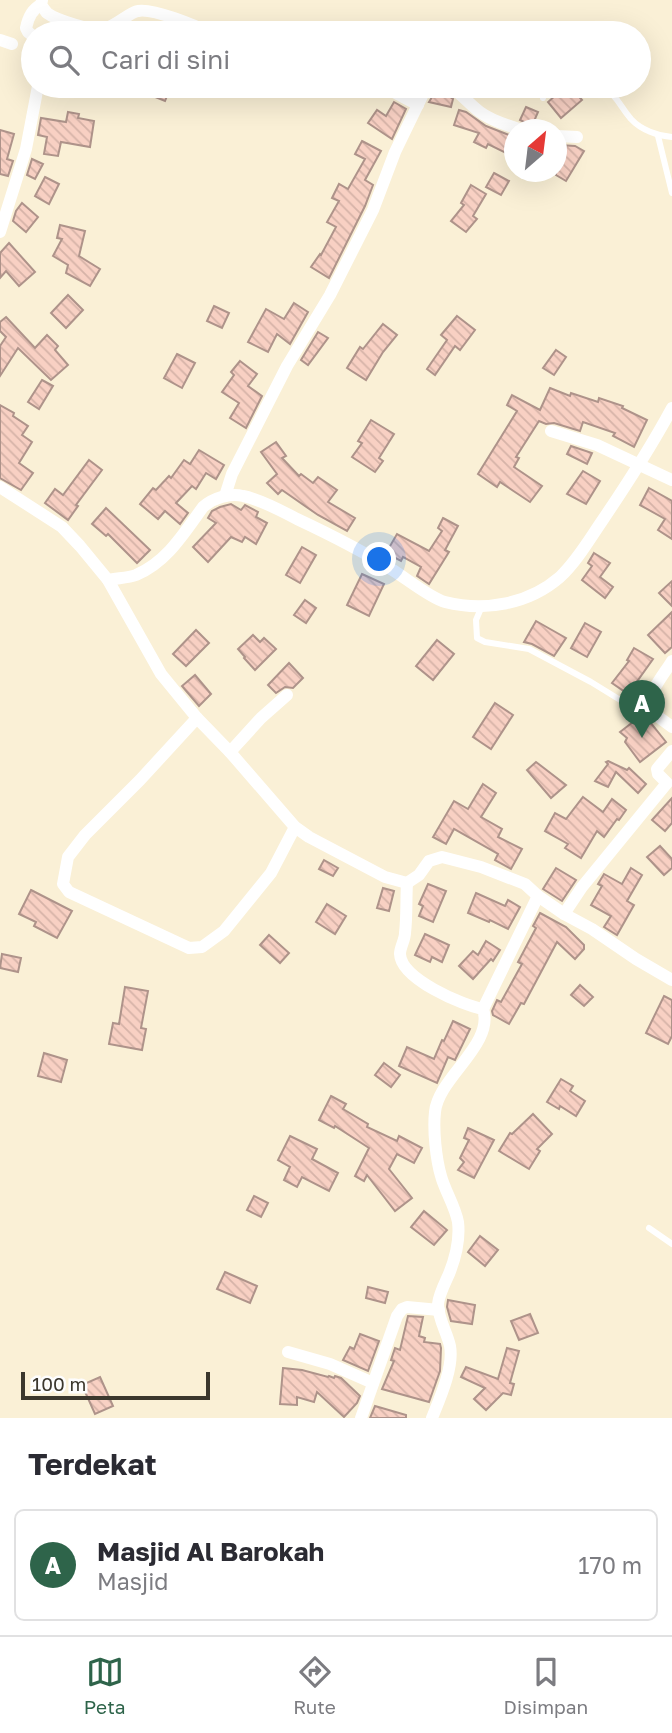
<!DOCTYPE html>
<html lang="id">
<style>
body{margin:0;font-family:"Golos Text",sans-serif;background:#f7f7f7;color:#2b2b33}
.compass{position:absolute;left:504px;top:119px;width:63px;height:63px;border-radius:50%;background:#fff;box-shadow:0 7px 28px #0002;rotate:28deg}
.scale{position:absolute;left:21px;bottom:18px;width:189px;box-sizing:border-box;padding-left:7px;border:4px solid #3b372d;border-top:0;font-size:19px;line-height:24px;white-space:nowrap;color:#3b372d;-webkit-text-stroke:5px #fdfdfd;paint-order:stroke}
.you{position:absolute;left:380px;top:560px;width:24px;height:24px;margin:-18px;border:5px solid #fff;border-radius:50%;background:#1a73e8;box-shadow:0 0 0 10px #1a73e833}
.badge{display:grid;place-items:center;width:46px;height:46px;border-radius:50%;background:#2e644a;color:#fff;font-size:23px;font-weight:700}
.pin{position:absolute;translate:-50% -58px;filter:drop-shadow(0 2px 4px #0008)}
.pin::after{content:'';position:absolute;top:37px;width:24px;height:21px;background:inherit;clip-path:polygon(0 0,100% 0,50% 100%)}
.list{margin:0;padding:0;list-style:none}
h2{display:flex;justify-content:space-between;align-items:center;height:91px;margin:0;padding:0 28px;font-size:30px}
h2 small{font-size:23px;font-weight:400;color:#7c7c81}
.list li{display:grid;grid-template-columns:46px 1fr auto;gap:21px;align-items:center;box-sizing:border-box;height:112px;margin:0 14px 14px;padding:0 14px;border:2px solid #e1e1e2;border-radius:10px}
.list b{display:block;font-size:26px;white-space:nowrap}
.list p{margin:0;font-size:23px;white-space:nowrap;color:#7c7c81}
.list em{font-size:23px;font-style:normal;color:#7c7c81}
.icon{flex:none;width:38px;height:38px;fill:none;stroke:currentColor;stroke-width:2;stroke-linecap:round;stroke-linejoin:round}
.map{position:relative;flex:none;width:672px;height:1418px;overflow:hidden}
.search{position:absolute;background:#fff;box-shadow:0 7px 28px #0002;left:21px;right:21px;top:21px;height:77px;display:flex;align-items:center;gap:18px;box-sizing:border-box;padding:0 24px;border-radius:38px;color:#7c7c81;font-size:26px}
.sheet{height:217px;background:#fff}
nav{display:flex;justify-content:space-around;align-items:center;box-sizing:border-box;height:98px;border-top:2px solid #e1e1e2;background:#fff;font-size:19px;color:#7c7c81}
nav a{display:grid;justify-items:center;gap:4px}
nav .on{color:#2e644a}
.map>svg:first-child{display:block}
.building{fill:url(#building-back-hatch);stroke:#ae938a;stroke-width:2}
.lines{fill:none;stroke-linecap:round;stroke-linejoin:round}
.service{stroke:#fff;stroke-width:6}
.minor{stroke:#fff;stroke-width:12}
</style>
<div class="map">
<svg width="672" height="1418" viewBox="0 0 672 1418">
<defs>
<pattern id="building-back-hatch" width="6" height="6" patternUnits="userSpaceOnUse" patternTransform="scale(1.75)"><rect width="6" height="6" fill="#f8d0c3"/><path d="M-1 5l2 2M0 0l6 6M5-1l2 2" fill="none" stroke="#d6b3a8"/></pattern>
</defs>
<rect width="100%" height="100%" fill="#faf0d6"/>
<g class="building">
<path d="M 159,86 L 171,86 L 165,101 L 155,97 Z"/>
<path d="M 566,86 L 570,86 L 582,100 L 561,118 L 548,102 Z"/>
<path d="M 435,92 L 446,94 L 453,99 L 451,107 L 429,102 Z"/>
<path d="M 394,102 L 406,109 L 392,139 L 368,123 L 377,110 L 386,116 Z"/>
<path d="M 526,107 L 538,112 L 532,126 L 520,120 Z"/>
<path d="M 459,110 L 466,112 L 486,126 L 514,137 L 514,141 L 508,154 L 488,144 L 486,148 L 474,142 L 479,133 L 454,125 Z"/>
<path d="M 68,112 L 79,114 L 78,118 L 94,121 L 90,147 L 61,142 L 58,156 L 44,154 L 47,137 L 38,135 L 41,118 L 66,122 Z"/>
<path d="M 0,130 L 14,134 L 7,159 L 13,161 L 8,176 L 0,174 Z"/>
<path d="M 362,141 L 381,151 L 365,180 L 373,185 L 365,206 L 329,278 L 311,267 L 320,254 L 321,255 L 336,227 L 327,222 L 339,201 L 332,198 L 339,184 L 348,189 L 365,159 L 355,154 Z"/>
<path d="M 559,145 L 575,146 L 584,151 L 566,181 L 556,175 L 556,150 Z"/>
<path d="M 32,159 L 43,164 L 35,179 L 27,175 Z"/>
<path d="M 494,173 L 509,181 L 501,195 L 486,187 Z"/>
<path d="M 45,177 L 59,184 L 49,204 L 35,196 Z"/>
<path d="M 471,185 L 486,194 L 473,216 L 477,219 L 466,232 L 451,221 L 464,205 L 461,203 Z"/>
<path d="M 22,203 L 38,217 L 26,232 L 13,221 L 16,211 Z"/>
<path d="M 60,225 L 85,231 L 79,256 L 100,269 L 90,286 L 66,273 L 68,265 L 53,256 L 62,239 L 57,238 Z"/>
<path d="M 9,243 L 35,272 L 19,286 L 6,271 L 0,278 L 0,253 Z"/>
<path d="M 68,295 L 83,310 L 66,328 L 51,313 Z"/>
<path d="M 294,303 L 308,312 L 290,344 L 277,334 L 268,352 L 248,342 L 266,309 L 284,319 Z"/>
<path d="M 214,306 L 229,313 L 222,328 L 207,321 Z"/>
<path d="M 457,316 L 475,330 L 460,350 L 455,346 L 435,375 L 427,369 L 447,340 L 441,335 Z"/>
<path d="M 6,317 L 35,348 L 47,335 L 58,346 L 55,350 L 68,365 L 51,380 L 18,348 L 0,376 L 0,346 L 6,337 L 0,331 L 0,322 Z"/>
<path d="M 383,324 L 397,335 L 383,352 L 366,380 L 347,368 L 360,347 L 363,349 Z"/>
<path d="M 318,332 L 328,338 L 308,365 L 301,360 Z"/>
<path d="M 556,350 L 566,357 L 554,375 L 543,368 Z"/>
<path d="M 177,354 L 195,363 L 182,388 L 164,378 Z"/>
<path d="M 240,361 L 257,374 L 248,386 L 262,396 L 246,428 L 230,418 L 239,403 L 222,392 L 234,375 L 231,372 Z"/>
<path d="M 42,380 L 53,386 L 39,409 L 28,402 Z"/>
<path d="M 550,388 L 570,396 L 571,393 L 598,402 L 599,398 L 623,406 L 622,408 L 647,420 L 634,447 L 613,436 L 615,433 L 583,422 L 580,431 L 554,423 L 546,424 L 539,421 L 516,457 L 519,458 L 514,467 L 542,486 L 530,502 L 500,482 L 497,487 L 478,474 L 517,411 L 507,405 L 512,395 L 540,410 Z"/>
<path d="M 0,405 L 14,413 L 13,416 L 28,426 L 22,435 L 32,442 L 19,463 L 33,473 L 21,490 L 0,478 Z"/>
<path d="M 371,420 L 394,434 L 379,458 L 383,461 L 375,472 L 352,457 L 362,443 L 358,441 Z"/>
<path d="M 276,442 L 286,456 L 282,458 L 299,476 L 301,474 L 313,483 L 318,477 L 337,490 L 328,502 L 355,518 L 347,531 L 318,515 L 282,490 L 278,494 L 267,483 L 277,474 L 261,452 Z"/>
<path d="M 571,446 L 592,453 L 587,464 L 567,454 Z"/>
<path d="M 199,450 L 224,465 L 216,479 L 206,473 L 196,489 L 192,486 L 176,503 L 188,513 L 180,524 L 165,511 L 158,519 L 140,504 L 153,488 L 156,490 L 169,476 L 171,478 L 184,460 L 190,464 Z"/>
<path d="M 89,460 L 102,470 L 76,505 L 78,506 L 68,520 L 45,503 L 55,489 L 63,495 Z"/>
<path d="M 583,471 L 600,481 L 586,504 L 567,494 Z"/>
<path d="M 649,488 L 672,501 L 672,539 L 658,530 L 665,519 L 640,505 Z"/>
<path d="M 231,504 L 241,510 L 245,505 L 258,512 L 256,517 L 267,523 L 256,544 L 245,537 L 242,542 L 231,537 L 208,562 L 193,547 L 216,523 L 208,518 L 212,511 L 220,507 Z"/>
<path d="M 106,508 L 150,550 L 137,563 L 108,534 L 106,536 L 92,524 Z"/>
<path d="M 443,518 L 458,526 L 445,550 L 449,552 L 429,584 L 417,576 L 421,567 L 403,557 L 401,561 L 386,553 L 397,534 L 429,551 L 442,531 L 438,528 Z"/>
<path d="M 302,547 L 316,555 L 300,583 L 286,575 Z"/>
<path d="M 594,553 L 610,563 L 600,577 L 613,587 L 605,598 L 582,580 L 592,566 L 588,563 Z"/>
<path d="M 362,574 L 384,584 L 369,616 L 347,605 Z"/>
<path d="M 672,581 L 672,606 L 659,593 Z"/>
<path d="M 305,600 L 316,608 L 306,623 L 294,615 Z"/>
<path d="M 672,612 L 672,647 L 665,653 L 648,635 Z"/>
<path d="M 536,621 L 566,638 L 554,656 L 532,644 L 524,642 Z"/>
<path d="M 585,623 L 601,632 L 587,657 L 571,648 Z"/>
<path d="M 196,630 L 209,643 L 186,666 L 173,654 Z"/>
<path d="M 253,635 L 260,642 L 264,638 L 276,649 L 255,670 L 244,658 L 245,657 L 238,649 Z"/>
<path d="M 437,640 L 454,654 L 433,680 L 416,666 Z"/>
<path d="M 634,648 L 653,659 L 628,694 L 612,683 L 629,661 L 627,660 Z"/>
<path d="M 289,663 L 303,678 L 293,688 L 285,687 L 276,693 L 268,685 Z"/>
<path d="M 195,675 L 211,694 L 199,706 L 182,686 Z"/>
<path d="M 495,703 L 513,715 L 491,749 L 473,737 Z"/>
<path d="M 642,715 L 650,722 L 666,742 L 640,762 L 625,742 L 627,738 L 620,732 Z"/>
<path d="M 608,761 L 627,770 L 629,768 L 646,784 L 638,793 L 616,772 L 608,787 L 595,781 L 608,764 L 606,762 Z"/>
<path d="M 536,762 L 566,785 L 551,798 L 527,770 Z"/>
<path d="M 483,784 L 496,793 L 481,817 L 502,829 L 498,837 L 522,849 L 511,869 L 495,860 L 498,854 L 454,829 L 446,844 L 433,837 L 454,801 L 468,809 Z"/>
<path d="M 583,797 L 603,812 L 612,799 L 626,810 L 619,820 L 617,819 L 604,837 L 597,831 L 581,858 L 565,848 L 568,844 L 545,831 L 555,813 L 566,819 Z"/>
<path d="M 672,798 L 672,823 L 665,831 L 652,820 Z"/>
<path d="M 660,846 L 672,859 L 672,868 L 664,875 L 647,857 Z"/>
<path d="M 324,860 L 338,868 L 333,876 L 319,869 Z"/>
<path d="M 556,868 L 576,880 L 562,901 L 543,889 Z"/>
<path d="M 631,868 L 642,875 L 627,901 L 634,905 L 617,935 L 604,927 L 611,916 L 591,905 L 602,886 L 598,884 L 604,874 L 622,884 Z"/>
<path d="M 428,884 L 446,891 L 433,922 L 419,916 L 423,906 L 419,904 Z"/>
<path d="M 383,888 L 394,891 L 389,911 L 377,908 Z"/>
<path d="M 31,890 L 72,911 L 57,938 L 34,926 L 36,922 L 19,914 Z"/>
<path d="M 476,893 L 505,906 L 508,900 L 520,907 L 508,929 L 490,920 L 489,922 L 468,913 Z"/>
<path d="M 327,904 L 346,916 L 335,934 L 316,922 Z"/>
<path d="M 540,913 L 566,927 L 584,945 L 584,949 L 575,959 L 557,942 L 524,1004 L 521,1003 L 509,1024 L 493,1015 L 492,1011 L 497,1000 L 501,1002 L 522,964 L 518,962 L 536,928 L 533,926 Z"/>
<path d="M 425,934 L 449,945 L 442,962 L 432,957 L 430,962 L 415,955 Z"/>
<path d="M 269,935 L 289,953 L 280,963 L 260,945 Z"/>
<path d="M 486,941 L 500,950 L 493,961 L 491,959 L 473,979 L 459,966 L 473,951 L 478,955 Z"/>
<path d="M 2,954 L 21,958 L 18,972 L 0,968 Z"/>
<path d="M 580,985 L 593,997 L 584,1006 L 571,995 Z"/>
<path d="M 125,987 L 148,991 L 141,1028 L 146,1029 L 142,1050 L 109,1044 L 113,1023 L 119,1024 Z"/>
<path d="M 664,996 L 672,1000 L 672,1036 L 668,1044 L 646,1033 Z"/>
<path d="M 453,1021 L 470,1029 L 455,1060 L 448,1057 L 437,1083 L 399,1066 L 407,1047 L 434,1059 L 442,1040 L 444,1041 Z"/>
<path d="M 44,1053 L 67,1060 L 61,1082 L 38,1076 Z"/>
<path d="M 384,1063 L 400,1075 L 391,1087 L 375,1075 Z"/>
<path d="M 561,1079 L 573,1086 L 570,1091 L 585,1101 L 576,1116 L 560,1106 L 559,1109 L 547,1102 Z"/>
<path d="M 331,1096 L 346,1104 L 343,1109 L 368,1124 L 367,1127 L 397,1141 L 399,1136 L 422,1148 L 414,1163 L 397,1154 L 389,1169 L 412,1198 L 395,1211 L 367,1175 L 364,1181 L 355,1176 L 369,1148 L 335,1126 L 334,1128 L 319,1120 Z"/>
<path d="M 533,1114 L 552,1134 L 537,1149 L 540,1151 L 529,1169 L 499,1151 L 510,1133 L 512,1134 Z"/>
<path d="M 468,1128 L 494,1140 L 474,1178 L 458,1170 L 464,1162 L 460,1158 L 469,1140 L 464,1138 Z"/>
<path d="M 290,1136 L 317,1149 L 312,1159 L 338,1173 L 329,1191 L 302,1177 L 297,1187 L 284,1180 L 290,1167 L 278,1160 Z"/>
<path d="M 254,1196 L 268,1203 L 261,1217 L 247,1210 Z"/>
<path d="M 424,1211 L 447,1230 L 434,1245 L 411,1227 Z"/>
<path d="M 480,1236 L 498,1250 L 485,1266 L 468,1252 Z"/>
<path d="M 225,1272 L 257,1286 L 250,1303 L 217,1289 Z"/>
<path d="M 368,1287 L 388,1292 L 385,1303 L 366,1298 Z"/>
<path d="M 448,1300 L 475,1305 L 472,1324 L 451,1321 L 447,1307 Z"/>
<path d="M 530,1314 L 538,1333 L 519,1340 L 511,1321 Z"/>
<path d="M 408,1316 L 423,1317 L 419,1336 L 425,1338 L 424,1342 L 440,1344 L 441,1348 L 440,1371 L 429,1402 L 382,1389 L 394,1361 L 391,1360 L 395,1348 L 400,1350 Z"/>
<path d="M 360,1334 L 379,1341 L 368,1371 L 343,1360 L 350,1347 L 354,1349 Z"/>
<path d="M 507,1348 L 519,1351 L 510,1383 L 514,1384 L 511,1395 L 503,1393 L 486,1410 L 474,1399 L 485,1388 L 461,1377 L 466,1367 L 498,1379 Z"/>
<path d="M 283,1368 L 302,1370 L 328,1377 L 329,1376 L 334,1378 L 335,1376 L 341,1378 L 360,1396 L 357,1403 L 344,1417 L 317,1392 L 314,1402 L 297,1397 L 297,1405 L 280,1404 Z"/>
<path d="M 100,1377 L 113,1406 L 95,1414 L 82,1385 Z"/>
<path d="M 375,1406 L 406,1415 L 406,1418 L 370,1418 Z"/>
</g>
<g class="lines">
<g class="service">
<path d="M 601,86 C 619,97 618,104 631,119 C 641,130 658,136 672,137"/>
<path d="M 543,98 L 545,86"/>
<path d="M 658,136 L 672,193"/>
<path d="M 482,606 L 476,620 L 477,638 L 485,642 L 529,649 L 591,682 L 630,706 L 639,708 L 649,707"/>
<path d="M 649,1228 L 672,1244"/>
</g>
<g class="minor">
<path d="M 42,0 L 41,5 C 42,6 46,12 47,13 C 56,20 94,32 104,29 C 116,26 130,12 138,11 C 153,8 196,26 210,33"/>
<path d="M 33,36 L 28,32 L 26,28 C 28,18 32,9 41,5"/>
<path d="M 0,40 L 12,44"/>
<path d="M 371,86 L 390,90 L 418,105"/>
<path d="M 449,86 C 461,93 469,104 480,112 C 492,121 509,126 523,130"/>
<path d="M 556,136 L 577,137"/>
<path d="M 0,232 L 26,149 L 38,86"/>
<path d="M 551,431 L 597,445 L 672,480"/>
<path d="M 0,487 L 62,527 L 80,546 L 108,580 L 161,674 L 197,718 L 230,752 L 295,827 L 309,837 L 385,877 L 407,883 C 406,899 407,916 405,933 C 405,940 400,947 400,954 C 401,979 462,1005 483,1009 C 495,1044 438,1078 435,1112 C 433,1130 436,1159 441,1176 C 445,1191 455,1206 458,1222 C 460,1239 455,1259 449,1274 C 445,1283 439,1294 438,1304 C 438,1319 447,1332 450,1346 C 454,1367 440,1398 432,1418"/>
<path d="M 225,496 L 232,474 L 287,366 L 330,295 L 373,210 L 395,152 L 426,88 L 429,86"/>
<path d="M 108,580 C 117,578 128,578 136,575 C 167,562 184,533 203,507 C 213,498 229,493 243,496 C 259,499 282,511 297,519 C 329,534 361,550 391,569 C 406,578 430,598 445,602 C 485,612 529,604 560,577 C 577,561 589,540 602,521 C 627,484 651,447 672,408"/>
<path d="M 672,661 C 663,676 648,692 649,710 L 672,727"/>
<path d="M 197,718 L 140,780 L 85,835 L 68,857 L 63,884 L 69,892 L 189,948 L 202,947 L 224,931 L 271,873 L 295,827"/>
<path d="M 230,752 L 261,718 L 287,695"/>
<path d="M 407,883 L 419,875 L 429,861 L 442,857 L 481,867 L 525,884 L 538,896 L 564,914 L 592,929 L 636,959 L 672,980"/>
<path d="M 564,914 L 582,887 L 667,783 L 658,774 L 657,769 L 672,751"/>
<path d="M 483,1009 L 538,896"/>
<path d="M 288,1352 L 330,1364 L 373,1383"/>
<path d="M 361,1418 L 397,1316 L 402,1309 L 407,1307 L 439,1310"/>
</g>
</g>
</svg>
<svg class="compass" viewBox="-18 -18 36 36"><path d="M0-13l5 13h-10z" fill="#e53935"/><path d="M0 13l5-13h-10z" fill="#7c7c81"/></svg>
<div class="scale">100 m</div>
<div class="you"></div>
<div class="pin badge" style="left:642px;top:738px">A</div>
<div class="search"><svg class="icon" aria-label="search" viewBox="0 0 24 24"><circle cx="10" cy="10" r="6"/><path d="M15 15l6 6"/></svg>Cari di sini</div>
</div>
<section class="sheet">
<h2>Terdekat<small></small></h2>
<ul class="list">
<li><span class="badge">A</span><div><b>Masjid Al Barokah</b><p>Masjid</p></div><em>170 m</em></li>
</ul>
</section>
<nav>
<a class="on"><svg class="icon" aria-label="map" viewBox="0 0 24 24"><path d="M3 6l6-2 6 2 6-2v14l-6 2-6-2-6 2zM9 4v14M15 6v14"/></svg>Peta</a>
<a><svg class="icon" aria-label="directions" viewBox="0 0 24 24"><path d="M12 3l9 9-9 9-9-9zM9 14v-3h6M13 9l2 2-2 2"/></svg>Rute</a>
<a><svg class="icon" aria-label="saved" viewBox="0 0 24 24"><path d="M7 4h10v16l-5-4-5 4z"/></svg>Disimpan</a>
</nav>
